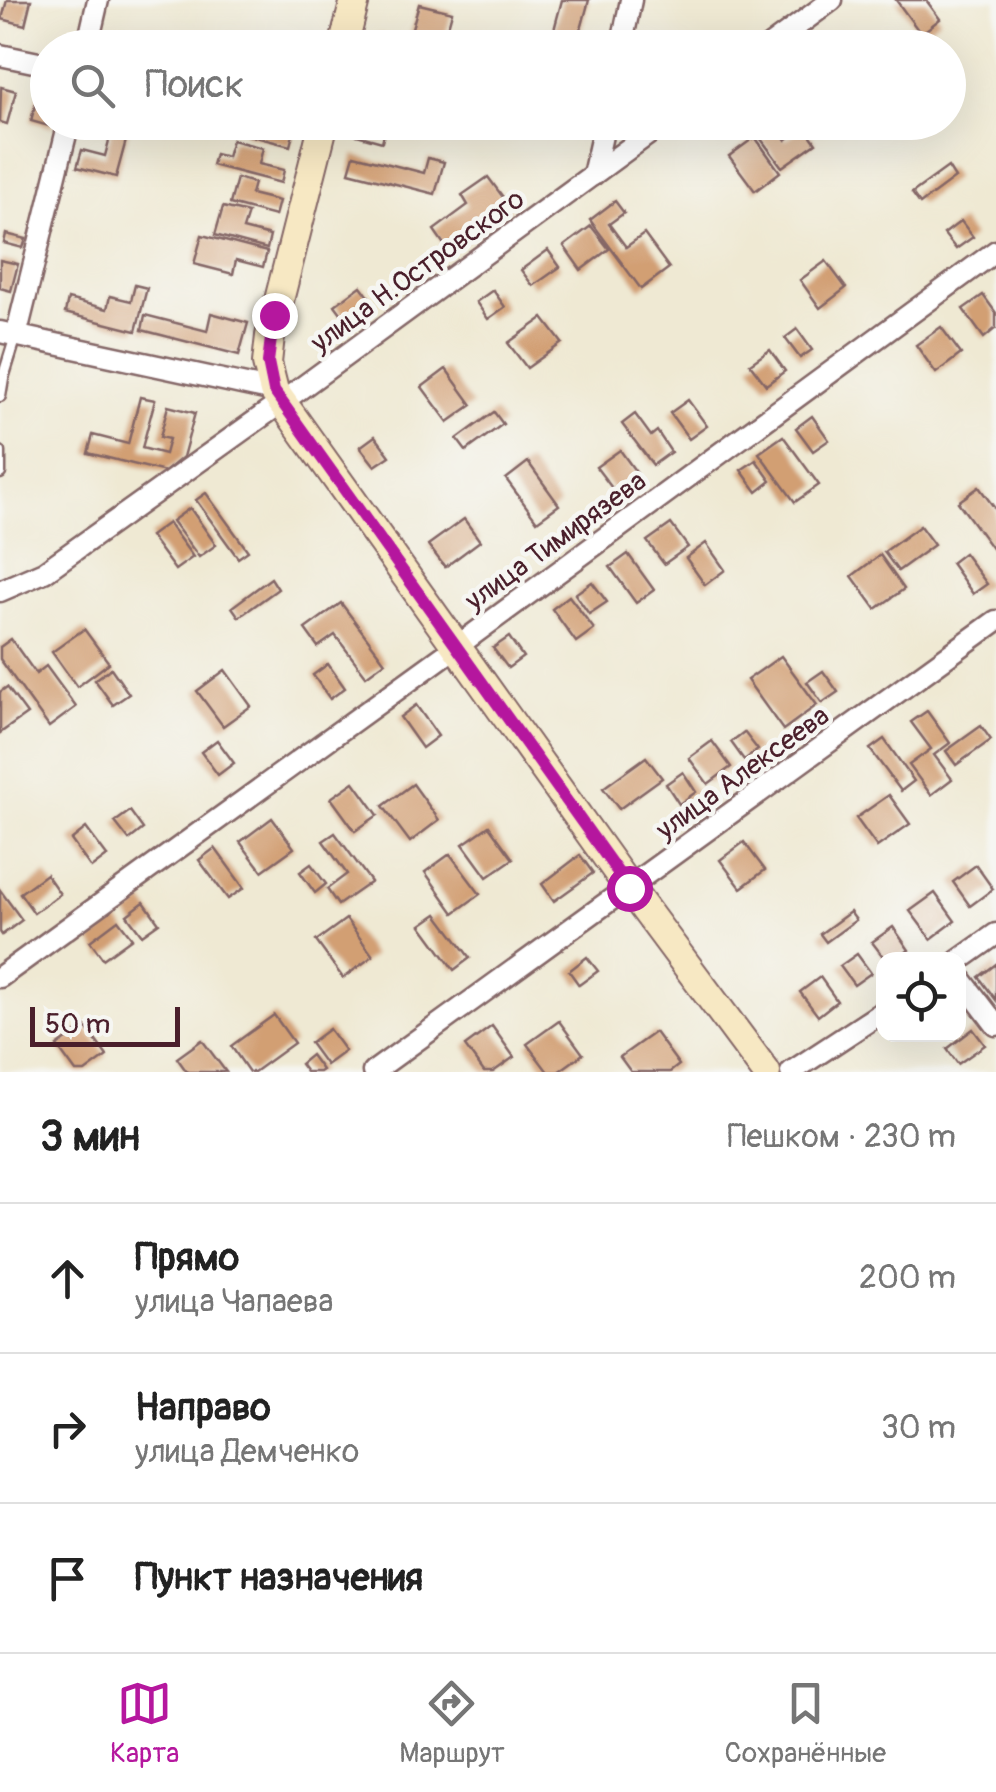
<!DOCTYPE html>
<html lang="ru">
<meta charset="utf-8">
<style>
body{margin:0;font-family:Pangolin,sans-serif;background:#f6f6f6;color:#222}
.controls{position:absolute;right:30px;bottom:30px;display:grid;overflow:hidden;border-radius:20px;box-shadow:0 10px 40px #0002}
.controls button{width:90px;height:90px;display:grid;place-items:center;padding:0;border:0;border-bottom:2px solid #e0e0e0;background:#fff;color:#222;font:50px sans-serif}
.scale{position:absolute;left:30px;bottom:25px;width:150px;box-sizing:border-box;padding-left:10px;border:5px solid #4a1f2b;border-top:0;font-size:28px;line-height:35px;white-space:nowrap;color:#4a1f2b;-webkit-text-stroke:8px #f6f6f2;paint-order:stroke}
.stop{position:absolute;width:30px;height:30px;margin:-22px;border:8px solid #b5179e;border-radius:50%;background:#fff}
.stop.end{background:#b5179e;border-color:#fff;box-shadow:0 2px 10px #0008}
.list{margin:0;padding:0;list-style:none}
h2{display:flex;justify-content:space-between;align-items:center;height:130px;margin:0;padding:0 40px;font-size:42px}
h2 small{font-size:32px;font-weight:400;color:#767676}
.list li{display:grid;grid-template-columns:65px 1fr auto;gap:30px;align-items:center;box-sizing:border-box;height:150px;padding:0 40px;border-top:2px solid #e0e0e0}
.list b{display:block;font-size:38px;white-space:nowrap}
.list p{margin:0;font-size:32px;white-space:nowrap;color:#767676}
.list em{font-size:32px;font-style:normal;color:#767676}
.icon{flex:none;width:55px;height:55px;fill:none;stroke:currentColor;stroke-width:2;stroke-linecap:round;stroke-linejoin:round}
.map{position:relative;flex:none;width:996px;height:1072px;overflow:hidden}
.search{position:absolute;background:#fff;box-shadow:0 10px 40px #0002;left:30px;right:30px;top:30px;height:110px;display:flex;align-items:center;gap:25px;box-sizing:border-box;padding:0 35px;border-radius:55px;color:#767676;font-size:38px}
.sheet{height:580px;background:#fff}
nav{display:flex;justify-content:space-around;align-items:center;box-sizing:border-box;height:140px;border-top:2px solid #e0e0e0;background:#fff;font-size:28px;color:#767676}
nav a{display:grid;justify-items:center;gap:5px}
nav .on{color:#b5179e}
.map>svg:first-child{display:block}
.building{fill:#d29f73}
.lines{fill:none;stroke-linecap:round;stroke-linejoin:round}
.lane-casing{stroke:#846666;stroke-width:15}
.street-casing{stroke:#846666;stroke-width:25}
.secondary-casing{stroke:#846666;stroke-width:32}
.lane{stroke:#fff;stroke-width:10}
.street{stroke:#fff;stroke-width:20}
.secondary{stroke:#f7e8c3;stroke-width:28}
.route{stroke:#b5179e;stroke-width:12}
.labels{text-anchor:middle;stroke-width:9;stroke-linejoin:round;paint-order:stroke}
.street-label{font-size:28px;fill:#4a1f2b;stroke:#f6f6f2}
</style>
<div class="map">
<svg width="996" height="1072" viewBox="0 0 996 1072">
<rect width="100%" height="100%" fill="#f6f6f2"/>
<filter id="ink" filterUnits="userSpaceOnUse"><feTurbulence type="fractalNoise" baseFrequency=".01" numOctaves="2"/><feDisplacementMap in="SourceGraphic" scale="20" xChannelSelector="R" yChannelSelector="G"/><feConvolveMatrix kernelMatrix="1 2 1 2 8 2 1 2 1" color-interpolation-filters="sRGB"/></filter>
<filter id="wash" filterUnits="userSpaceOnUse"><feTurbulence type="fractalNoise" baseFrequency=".0048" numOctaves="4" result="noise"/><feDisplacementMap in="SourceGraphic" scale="40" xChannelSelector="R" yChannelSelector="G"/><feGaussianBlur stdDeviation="2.25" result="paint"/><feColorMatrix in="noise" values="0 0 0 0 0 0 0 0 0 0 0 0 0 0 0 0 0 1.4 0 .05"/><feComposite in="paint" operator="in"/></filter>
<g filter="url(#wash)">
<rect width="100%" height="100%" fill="#efe9d3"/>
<g id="blocks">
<g class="building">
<path d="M 7,0 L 31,0 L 25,25 L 2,19 Z"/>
<path d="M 562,0 L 589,0 L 579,37 L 554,30 Z"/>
<path d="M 896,0 L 926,0 L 940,19 L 921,34 Z"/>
<path d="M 419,4 L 452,12 L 442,48 L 375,48 L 379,34 L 408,42 Z"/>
<path d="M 40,86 L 48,88 L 48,122 L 53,122 L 52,127 L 31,121 Z"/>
<path d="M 1,87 L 16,91 L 7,124 L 0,122 Z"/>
<path d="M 89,122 L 131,122 L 116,177 L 77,167 L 82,150 L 105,156 L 111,133 L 88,127 Z"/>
<path d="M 247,122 L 276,122 L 274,129 L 293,134 L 290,146 L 244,134 Z"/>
<path d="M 360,122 L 387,122 L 382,142 L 357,135 Z"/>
<path d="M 804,126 L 816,143 L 782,167 L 761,139 L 777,128 L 786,140 Z"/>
<path d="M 755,137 L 780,172 L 755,191 L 729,156 Z"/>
<path d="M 232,140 L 263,148 L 259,164 L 284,170 L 281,183 L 212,165 L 215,154 L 227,157 Z"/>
<path d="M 354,155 L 424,173 L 428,158 L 444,162 L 435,194 L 349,172 Z"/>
<path d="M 948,167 L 955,178 L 920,204 L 912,193 Z"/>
<path d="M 488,177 L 511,208 L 450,253 L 434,230 L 468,205 L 462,195 Z"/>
<path d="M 237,178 L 254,183 L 251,194 L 279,201 L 275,216 L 230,204 Z"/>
<path d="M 615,201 L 624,213 L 609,224 L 626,247 L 644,234 L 669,268 L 641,289 L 590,220 Z"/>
<path d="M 223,207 L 248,213 L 243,229 L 270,236 L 267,249 L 215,235 Z"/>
<path d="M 961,221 L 973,237 L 956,249 L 944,234 Z"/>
<path d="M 591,226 L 609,249 L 581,270 L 564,246 Z"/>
<path d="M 6,234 L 26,239 L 23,248 L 4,243 Z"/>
<path d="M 202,235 L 267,252 L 263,267 L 236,260 L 233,274 L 194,264 Z"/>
<path d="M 548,250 L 560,267 L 533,286 L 521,270 Z"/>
<path d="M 0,260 L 18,264 L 11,291 L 0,288 Z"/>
<path d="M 826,261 L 846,288 L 820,308 L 800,280 Z"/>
<path d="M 135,285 L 147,288 L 136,331 L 65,313 L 68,299 L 107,309 L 110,296 L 131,301 Z"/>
<path d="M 361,286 L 376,306 L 350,325 L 335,305 Z"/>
<path d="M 493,290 L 505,307 L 488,319 L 476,302 Z"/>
<path d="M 983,295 L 996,313 L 996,328 L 984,338 L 963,309 Z"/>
<path d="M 211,313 L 248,323 L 239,355 L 142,330 L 145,315 L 207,331 Z"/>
<path d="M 543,318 L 562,343 L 527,368 L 508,343 Z"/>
<path d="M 941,327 L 961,354 L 936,373 L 916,345 Z"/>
<path d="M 797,329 L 812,350 L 800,358 L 785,338 Z"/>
<path d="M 770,350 L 785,371 L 766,385 L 750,364 Z"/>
<path d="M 446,369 L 472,405 L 448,422 L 422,387 Z"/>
<path d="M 140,397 L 155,400 L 142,448 L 165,454 L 169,439 L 160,437 L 168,406 L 195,413 L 183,457 L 165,472 L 88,453 L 93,435 L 128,444 Z"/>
<path d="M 688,400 L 707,426 L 689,439 L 670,413 Z"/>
<path d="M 494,412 L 503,424 L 466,451 L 457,439 Z"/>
<path d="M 635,414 L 651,436 L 657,431 L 671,452 L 653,465 L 622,424 Z"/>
<path d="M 812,416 L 829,440 L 813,451 L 796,428 Z"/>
<path d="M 375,436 L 390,456 L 375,466 L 360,447 Z"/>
<path d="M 783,436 L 819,485 L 795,502 L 759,453 Z"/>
<path d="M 620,450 L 638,475 L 615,492 L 596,467 Z"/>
<path d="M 756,460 L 771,481 L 757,492 L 741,470 Z"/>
<path d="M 528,462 L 559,505 L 537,521 L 506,479 Z"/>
<path d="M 979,487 L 996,510 L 996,554 L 958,502 Z"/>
<path d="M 206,493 L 248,551 L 238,558 L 196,500 Z"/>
<path d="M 190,508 L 216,545 L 199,557 L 172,521 Z"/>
<path d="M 464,519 L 480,541 L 445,567 L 428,545 Z"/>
<path d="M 168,523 L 193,557 L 175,570 L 150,536 Z"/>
<path d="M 671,524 L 688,547 L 664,564 L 647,541 Z"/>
<path d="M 920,526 L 934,545 L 898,571 L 884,552 Z"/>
<path d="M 706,543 L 725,570 L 705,585 L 686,558 Z"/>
<path d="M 964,553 L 987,584 L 973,594 L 951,563 Z"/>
<path d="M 628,554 L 654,590 L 636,603 L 610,567 Z"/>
<path d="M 880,555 L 904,589 L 876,609 L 852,576 Z"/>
<path d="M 271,578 L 278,589 L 239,617 L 232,607 Z"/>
<path d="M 592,582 L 607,602 L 589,614 L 575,594 Z"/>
<path d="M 569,596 L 594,629 L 576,642 L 552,609 Z"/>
<path d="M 341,603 L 385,662 L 366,676 L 335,635 L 318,647 L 305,629 Z"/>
<path d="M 84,629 L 109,663 L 77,687 L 52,652 Z"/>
<path d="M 509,637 L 523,657 L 508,668 L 493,648 Z"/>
<path d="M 11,639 L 36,674 L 46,666 L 76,707 L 49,727 L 0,659 L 0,647 Z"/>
<path d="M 781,656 L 817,705 L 783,730 L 747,680 Z"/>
<path d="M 328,664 L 345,688 L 330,699 L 313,675 Z"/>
<path d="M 111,668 L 129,694 L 113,705 L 95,680 Z"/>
<path d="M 225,670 L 251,706 L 223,726 L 197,691 Z"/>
<path d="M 823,671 L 838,692 L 822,703 L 807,682 Z"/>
<path d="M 7,687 L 27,714 L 0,733 L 0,692 Z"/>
<path d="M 416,705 L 438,736 L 422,748 L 400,717 Z"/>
<path d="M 927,711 L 950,743 L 934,755 L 952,779 L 931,795 L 909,765 L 931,749 L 911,722 Z"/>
<path d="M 981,726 L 991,740 L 956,765 L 946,751 Z"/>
<path d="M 744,732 L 758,750 L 744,760 L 731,742 Z"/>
<path d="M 884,739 L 914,781 L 901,791 L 870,749 Z"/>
<path d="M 217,740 L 234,763 L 218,775 L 201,752 Z"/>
<path d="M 712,741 L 731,767 L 708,784 L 689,758 Z"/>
<path d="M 646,757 L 662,778 L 619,809 L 603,788 Z"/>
<path d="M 683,772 L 696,792 L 679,804 L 666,784 Z"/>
<path d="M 354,782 L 378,815 L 355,831 L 331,798 Z"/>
<path d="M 413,784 L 439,820 L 410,842 L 383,806 Z"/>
<path d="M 889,795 L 910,824 L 877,847 L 856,818 Z"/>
<path d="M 130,811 L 143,829 L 129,840 L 115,822 Z"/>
<path d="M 272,818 L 294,848 L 262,871 L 240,842 Z"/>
<path d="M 489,826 L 513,859 L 487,877 L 463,844 Z"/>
<path d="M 86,828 L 107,856 L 91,868 L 71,840 Z"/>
<path d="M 335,833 L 371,882 L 338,905 L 327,889 L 347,874 L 323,841 Z"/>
<path d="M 744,842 L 765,870 L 741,888 L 720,860 Z"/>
<path d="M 215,848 L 244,888 L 228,899 L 199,860 Z"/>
<path d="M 450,854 L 480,894 L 454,913 L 425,872 Z"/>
<path d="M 580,855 L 593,873 L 554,901 L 542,884 Z"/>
<path d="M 311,864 L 326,884 L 315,893 L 300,872 Z"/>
<path d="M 976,865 L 993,889 L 970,906 L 953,882 Z"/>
<path d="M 46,874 L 60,894 L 34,913 L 20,893 Z"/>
<path d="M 0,890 L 22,920 L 2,935 L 0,932 Z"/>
<path d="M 935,893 L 955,921 L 931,939 L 910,911 Z"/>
<path d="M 144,902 L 159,923 L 142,935 L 127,915 Z"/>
<path d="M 850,912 L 856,920 L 826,942 L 820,934 Z"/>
<path d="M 437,914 L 470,958 L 454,970 L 421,925 Z"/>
<path d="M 346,919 L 373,956 L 343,978 L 316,941 Z"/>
<path d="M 118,920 L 132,938 L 103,959 L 90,941 Z"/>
<path d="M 893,927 L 909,950 L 896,959 L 885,959 L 872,942 Z"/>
<path d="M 857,954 L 871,973 L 854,985 L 840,966 Z"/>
<path d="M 587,957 L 598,971 L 579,985 L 569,971 Z"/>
<path d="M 996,964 L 996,1000 L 979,977 Z"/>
<path d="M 820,977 L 837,1001 L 818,1016 L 800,992 Z"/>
<path d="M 274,1015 L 294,1043 L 254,1072 L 249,1072 L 231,1046 Z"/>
<path d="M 559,1021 L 583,1054 L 558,1072 L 548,1072 L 527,1044 Z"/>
<path d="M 85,1026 L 107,1056 L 85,1072 L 76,1072 L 57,1046 Z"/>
<path d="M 492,1026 L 514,1057 L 493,1072 L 484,1072 L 465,1046 Z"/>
<path d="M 329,1029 L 345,1051 L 326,1065 L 310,1043 Z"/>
<path d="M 973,1029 L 985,1045 L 958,1064 L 947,1049 Z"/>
<path d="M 655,1032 L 679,1065 L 670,1072 L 631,1072 L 620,1057 Z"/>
<path d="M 202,1040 L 226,1072 L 187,1072 L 177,1058 Z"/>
<path d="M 311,1055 L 322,1070 L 319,1072 L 306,1072 L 300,1064 Z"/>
</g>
</g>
</g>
<g filter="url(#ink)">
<use href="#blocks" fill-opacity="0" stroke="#846666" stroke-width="2.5"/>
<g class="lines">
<g class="lane-casing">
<g id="lane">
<path d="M 0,396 L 3,378 L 16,336"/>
<path d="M 0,452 L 0,473"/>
</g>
</g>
<g class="street-casing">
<g id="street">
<path d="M 87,48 L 98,0"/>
<path d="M 621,48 L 631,0"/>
<path d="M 767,48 L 832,0"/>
<path d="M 0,55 L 48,65"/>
<path d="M 593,175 L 605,122"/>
<path d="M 0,332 L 274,391"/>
<path d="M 16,336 L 69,122"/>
<path d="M 0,591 L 44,572 L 282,402 L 665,122"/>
<path d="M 958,961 L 996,934"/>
<path d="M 958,975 L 996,1025"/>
<path d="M 0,977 L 456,647 L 996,251"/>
<path d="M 373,1072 L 996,621"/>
<path d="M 791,1072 L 884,1011"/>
</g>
</g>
<g class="secondary-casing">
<g id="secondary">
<path d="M 343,48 L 355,0"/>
<path d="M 324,122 L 270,336 L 267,363 L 274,391 L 629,888 L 766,1072"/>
</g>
</g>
<use href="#lane" class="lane"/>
<use href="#street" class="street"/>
<use href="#secondary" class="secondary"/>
</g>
</g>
<g class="lines" filter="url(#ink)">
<path class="route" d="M 274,315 L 268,362 L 274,391 L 629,888"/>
</g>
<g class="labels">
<g class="street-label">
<text transform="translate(417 270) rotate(-36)" y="10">улица Н.Островского</text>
<text transform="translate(555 540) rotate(-36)" y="10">улица Тимирязева</text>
<text transform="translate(742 772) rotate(-36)" y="10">улица Алексеева</text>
</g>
</g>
</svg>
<div class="controls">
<button><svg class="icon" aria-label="locate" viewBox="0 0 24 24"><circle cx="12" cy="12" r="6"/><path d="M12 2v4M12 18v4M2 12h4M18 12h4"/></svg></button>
</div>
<div class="scale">50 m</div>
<div class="stop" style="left:629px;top:888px"></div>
<div class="stop end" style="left:274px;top:315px"></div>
<div class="search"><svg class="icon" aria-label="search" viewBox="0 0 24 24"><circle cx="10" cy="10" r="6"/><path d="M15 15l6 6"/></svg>Поиск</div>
</div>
<section class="sheet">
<h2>3 мин<small>Пешком · 230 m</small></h2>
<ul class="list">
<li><svg class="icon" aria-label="ahead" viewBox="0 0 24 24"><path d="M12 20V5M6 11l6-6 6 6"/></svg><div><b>Прямо</b><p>улица Чапаева</p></div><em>200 m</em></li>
<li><svg class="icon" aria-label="right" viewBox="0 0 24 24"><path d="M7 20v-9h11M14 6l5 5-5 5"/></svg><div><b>Направо</b><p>улица Демченко</p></div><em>30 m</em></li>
<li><svg class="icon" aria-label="arrive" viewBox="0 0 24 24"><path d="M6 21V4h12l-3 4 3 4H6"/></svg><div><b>Пункт назначения</b></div></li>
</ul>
</section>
<nav>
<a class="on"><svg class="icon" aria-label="map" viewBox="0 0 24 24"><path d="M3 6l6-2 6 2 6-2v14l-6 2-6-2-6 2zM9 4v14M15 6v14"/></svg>Карта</a>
<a><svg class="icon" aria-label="directions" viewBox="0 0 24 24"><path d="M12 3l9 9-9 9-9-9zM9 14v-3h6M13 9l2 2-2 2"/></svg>Маршрут</a>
<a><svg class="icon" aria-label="saved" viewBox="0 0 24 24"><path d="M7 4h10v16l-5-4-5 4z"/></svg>Сохранённые</a>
</nav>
